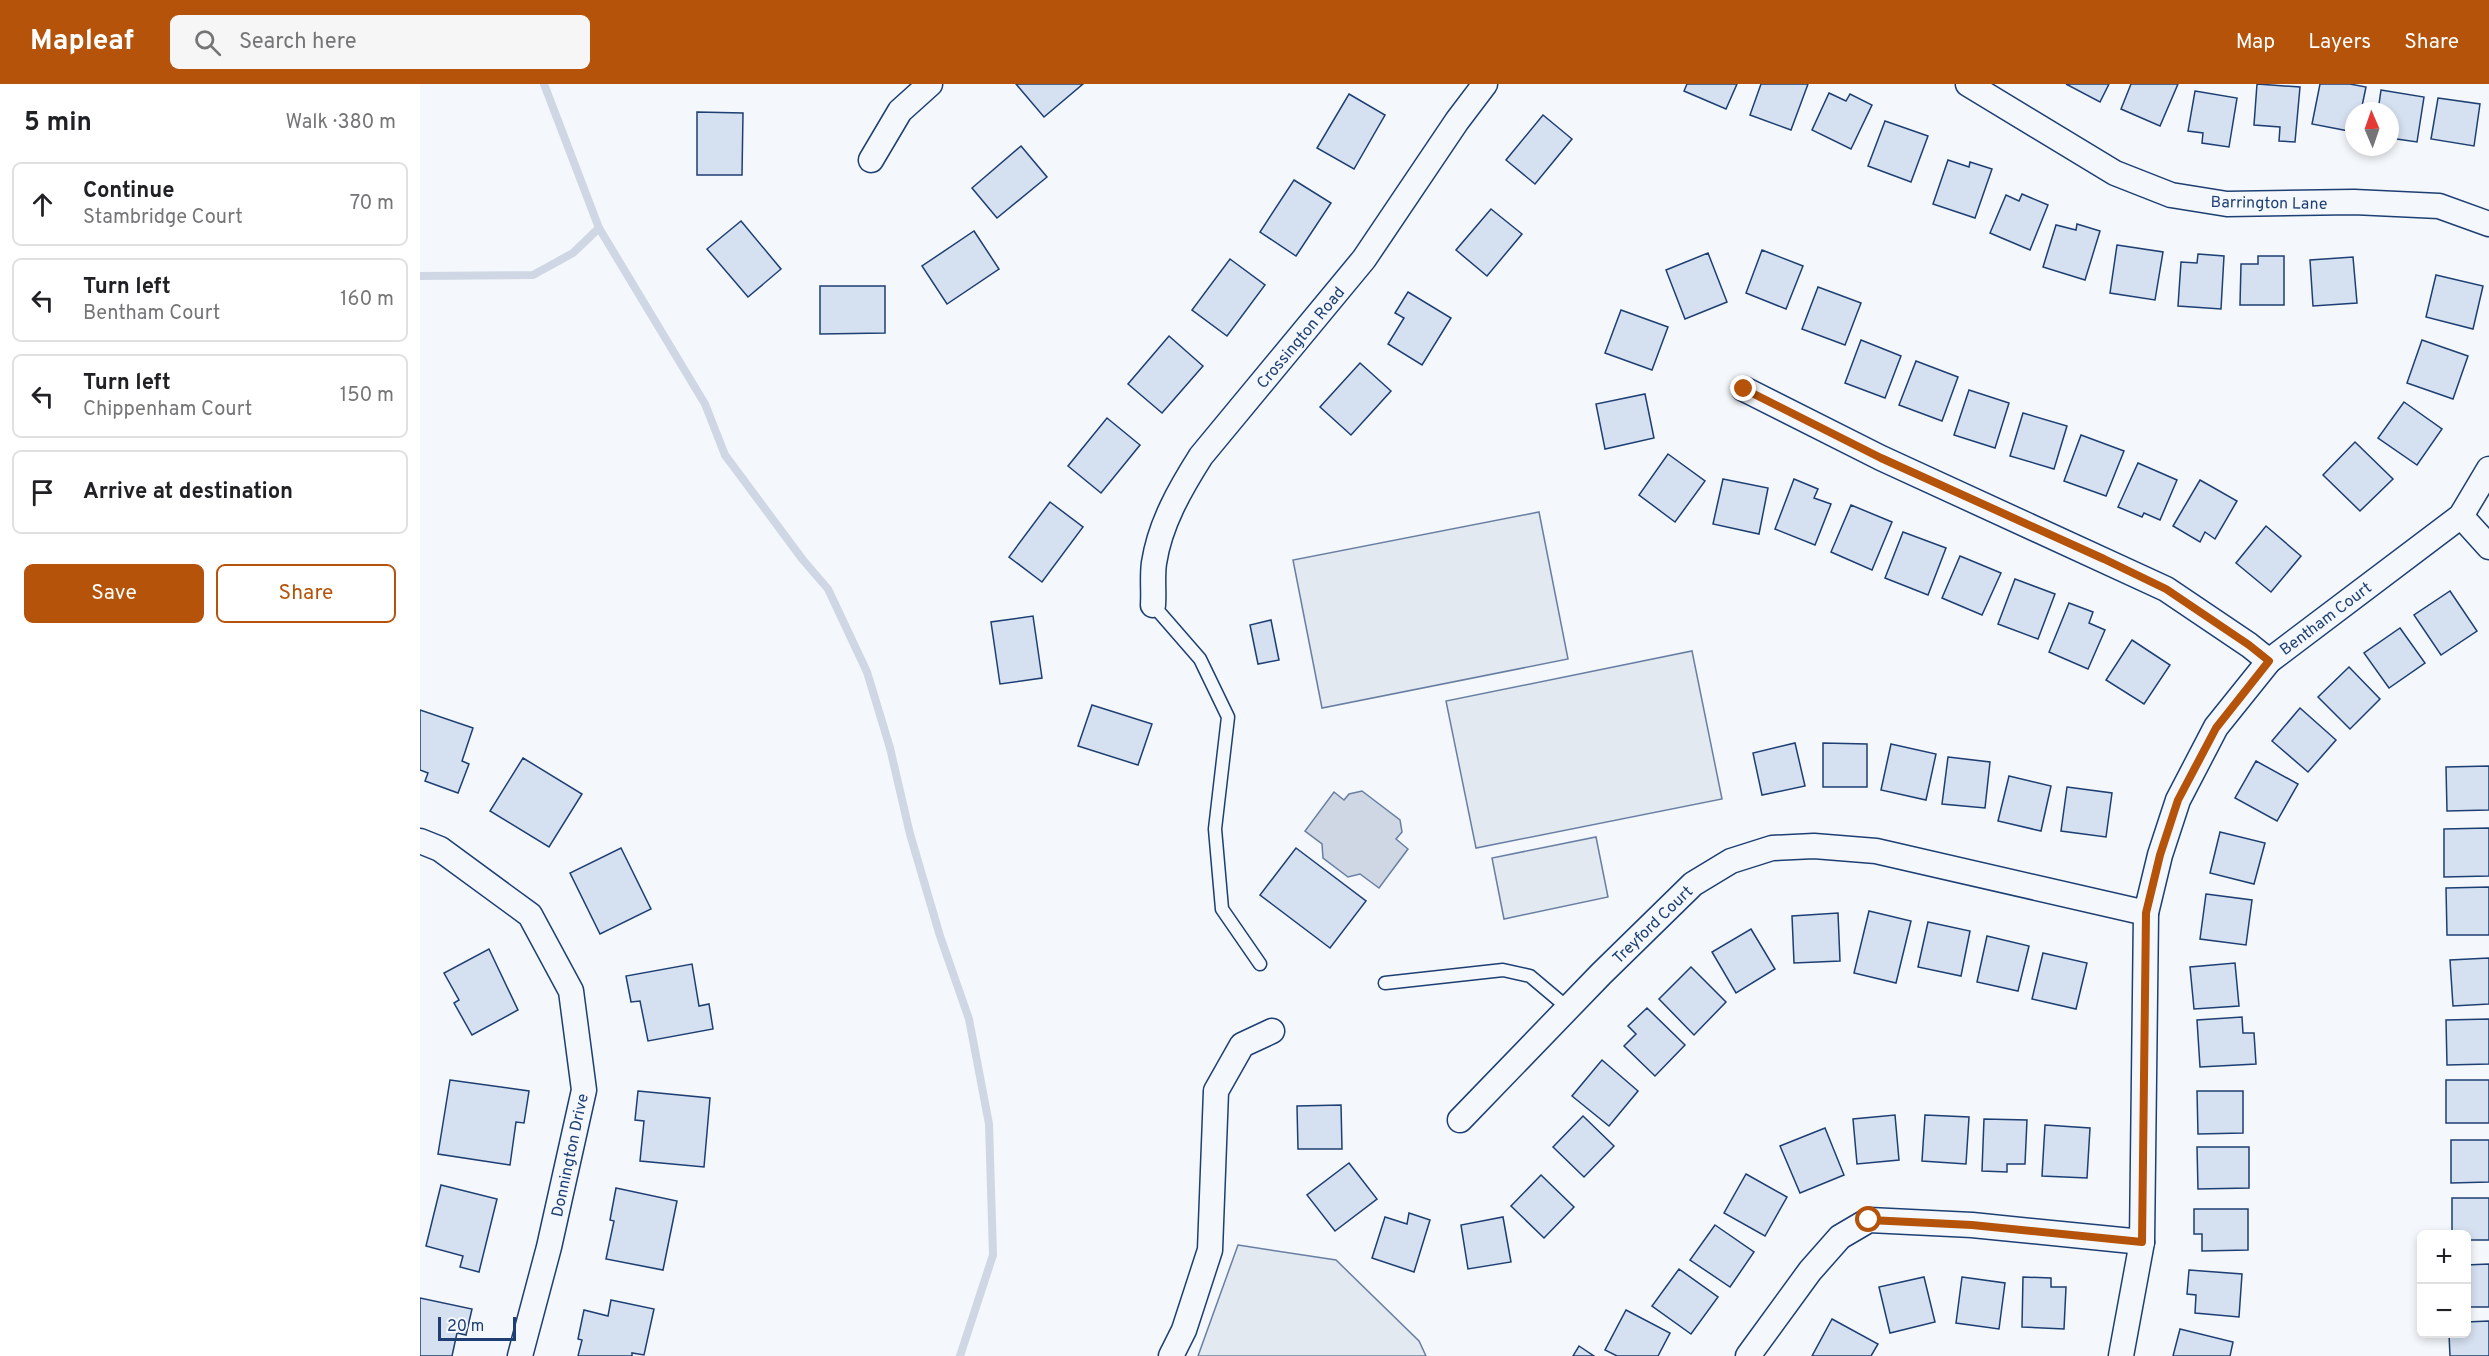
<!DOCTYPE html>
<meta charset="utf-8">
<style>
body{margin:0;font-family:Overpass,sans-serif;background:#f6f6f6;color:#202124}
.controls{position:absolute;right:18px;bottom:18px;display:grid;overflow:hidden;border-radius:9px;box-shadow:0 3px 9px #0003}
.controls button{width:54px;height:54px;display:grid;place-items:center;padding:0;border:0;border-bottom:2px solid #e0e0e0;background:#fff;color:#202124;font:30px sans-serif}
.compass{position:absolute;left:1925px;top:18px;width:54px;height:54px;border-radius:50%;background:#fff;box-shadow:0 3px 9px #0003;rotate:358deg}
.scale{position:absolute;left:18px;bottom:15px;width:78px;box-sizing:border-box;padding-left:6px;border:3px solid #1d3f73;border-top:0;font-size:16px;line-height:21px;white-space:nowrap;color:#1d3f73;-webkit-text-stroke:4px #f4f7fb;paint-order:stroke}
.stop{position:absolute;width:18px;height:18px;margin:-14px;border:4px solid #b45309;border-radius:50%;background:#fff}
.stop.end{background:#b45309;border-color:#fff;box-shadow:0 2px 6px #0008}
.list{margin:0;padding:0;list-style:none}
h2{display:flex;justify-content:space-between;align-items:center;height:78px;margin:0;padding:0 24px;font-size:26px}
h2 small{font-size:20px;font-weight:400;color:#757577}
.list li{display:grid;grid-template-columns:39px 1fr auto;gap:18px;align-items:center;box-sizing:border-box;height:84px;margin:0 12px 12px;padding:0 12px;border:2px solid #e0e0e0;border-radius:9px}
.list b{display:block;font-size:22px;white-space:nowrap}
.list p{margin:0;font-size:20px;white-space:nowrap;color:#757577}
.list em{font-size:20px;font-style:normal;color:#757577}
.actions{display:flex;gap:12px;padding:18px 24px}
.actions a{flex:1;padding:14px 0;border:2px solid #b45309;border-radius:9px;text-align:center;font-size:21px;color:#b45309}
.actions .main{background:#b45309;color:#fff}
.icon{flex:none;width:33px;height:33px;fill:none;stroke:currentColor;stroke-width:2;stroke-linecap:round;stroke-linejoin:round}
.map{position:relative;flex:none;width:2069px;height:1272px;overflow:hidden}
header{display:flex;align-items:center;gap:36px;box-sizing:border-box;height:84px;padding:0 30px;background:#b45309;color:#fff}
header strong{font-size:28px}
nav{display:flex;gap:33px;margin-inline-start:auto;font-size:21px}
.search{width:420px;height:54px;background:#f6f6f6;display:flex;align-items:center;gap:15px;box-sizing:border-box;padding:0 21px;border-radius:9px;color:#757577;font-size:22px}
main{display:flex}
aside{flex:1;background:#fff}
.map>svg:first-child{display:block}
.green{fill:#e3e9f0;stroke:#687fa3;stroke-width:1.5}
.water{fill:#cfd7e4;stroke:#687fa3;stroke-width:1.5}
.lines{fill:none;stroke-linecap:round;stroke-linejoin:round}
.stream{stroke:#cfd7e4;stroke-width:8}
.building{fill:#d5e0f0;stroke:#1d3f73;stroke-width:1.5}
.service-casing{stroke:#1d3f73;stroke-width:15}
.minor-casing{stroke:#1d3f73;stroke-width:27}
.service{stroke:#f4f7fb;stroke-width:12}
.minor{stroke:#f4f7fb;stroke-width:24}
.route{stroke:#b45309;stroke-width:8}
.labels{text-anchor:middle;stroke-width:4.5;stroke-linejoin:round;paint-order:stroke}
.street-label{font-size:16px;fill:#1d3f73;stroke:#f4f7fb}
</style>
<header>
<strong>Mapleaf</strong>
<div class="search"><svg class="icon" aria-label="search" viewBox="0 0 24 24"><circle cx="10" cy="10" r="6"/><path d="M15 15l6 6"/></svg>Search here</div>
<nav><a>Map</a><a>Layers</a><a>Share</a></nav>
</header>
<main>
<aside>
<h2>5 min<small>Walk · 380 m</small></h2>
<ul class="list">
<li><svg class="icon" aria-label="ahead" viewBox="0 0 24 24"><path d="M12 20V5M6 11l6-6 6 6"/></svg><div><b>Continue</b><p>Stambridge Court</p></div><em>70 m</em></li>
<li><svg class="icon" aria-label="left" viewBox="0 0 24 24"><path d="M17 20v-9H6M10 6l-5 5 5 5"/></svg><div><b>Turn left</b><p>Bentham Court</p></div><em>160 m</em></li>
<li><svg class="icon" aria-label="left" viewBox="0 0 24 24"><path d="M17 20v-9H6M10 6l-5 5 5 5"/></svg><div><b>Turn left</b><p>Chippenham Court</p></div><em>150 m</em></li>
<li><svg class="icon" aria-label="arrive" viewBox="0 0 24 24"><path d="M6 21V4h12l-3 4 3 4H6"/></svg><div><b>Arrive at destination</b></div></li>
</ul>
<div class="actions"><a class="main">Save</a><a>Share</a></div>
</aside>
<div class="map">
<svg width="2069" height="1272" viewBox="0 0 2069 1272">
<rect width="100%" height="100%" fill="#f4f7fb"/>
<g class="green">
<path d="M 1119,428 L 1148,575 L 902,624 L 873,476 Z"/>
<path d="M 1272,567 L 1302,715 L 1056,764 L 1026,617 Z"/>
<path d="M 1176,753 L 1188,813 L 1084,835 L 1072,774 Z"/>
<path d="M 818,1161 L 916,1176 L 999,1257 L 1006,1272 L 778,1272 Z"/>
</g>
<path class="water" d="M 942,707 L 980,736 L 982,748 L 976,755 L 988,765 L 959,804 L 940,790 L 928,793 L 903,774 L 902,760 L 885,747 L 914,708 L 924,716 L 929,710 Z"/>
<g class="lines">
<g class="stream">
<path d="M 124,0 L 179,144 L 285,320 L 305,371 L 383,476 L 408,505 L 447,588 L 470,664 L 490,750 L 520,852 L 549,935 L 569,1040 L 573,1171 L 540,1272"/>
<path d="M 0,192 L 113,191 L 153,169 L 179,144"/>
</g>
</g>
<g class="building">
<path d="M 596,0 L 663,0 L 624,33 Z"/>
<path d="M 1267,0 L 1317,0 L 1306,25 L 1264,7 Z"/>
<path d="M 1341,0 L 1388,0 L 1371,46 L 1330,31 Z"/>
<path d="M 1646,0 L 1689,0 L 1680,18 Z"/>
<path d="M 1711,0 L 1758,0 L 1740,42 L 1701,25 Z"/>
<path d="M 1837,0 L 1880,3 L 1875,58 L 1859,57 L 1860,43 L 1834,41 Z"/>
<path d="M 1900,0 L 1930,0 L 1946,3 L 1941,27 L 1934,27 L 1934,48 L 1892,40 Z"/>
<path d="M 1961,6 L 2004,13 L 1997,58 L 1970,54 L 1970,27 L 1958,27 Z"/>
<path d="M 1775,7 L 1817,14 L 1809,63 L 1782,59 L 1783,49 L 1768,47 Z"/>
<path d="M 1409,9 L 1426,17 L 1430,10 L 1452,21 L 1431,65 L 1392,46 Z"/>
<path d="M 929,10 L 965,31 L 934,85 L 897,64 Z"/>
<path d="M 2018,14 L 2060,20 L 2054,62 L 2011,55 Z"/>
<path d="M 277,28 L 323,29 L 322,91 L 277,91 Z"/>
<path d="M 1123,31 L 1152,55 L 1115,100 L 1086,76 Z"/>
<path d="M 1465,37 L 1508,52 L 1491,98 L 1448,82 Z"/>
<path d="M 601,62 L 627,93 L 577,134 L 552,104 Z"/>
<path d="M 1528,76 L 1549,83 L 1550,78 L 1572,85 L 1555,134 L 1513,120 Z"/>
<path d="M 874,96 L 911,119 L 876,172 L 840,148 Z"/>
<path d="M 1602,110 L 1628,121 L 1610,166 L 1570,149 L 1586,111 L 1599,117 Z"/>
<path d="M 1071,125 L 1102,150 L 1067,192 L 1036,166 Z"/>
<path d="M 321,137 L 361,185 L 328,213 L 287,165 Z"/>
<path d="M 1657,140 L 1680,147 L 1665,196 L 1623,183 L 1636,141 L 1656,146 Z"/>
<path d="M 554,147 L 579,185 L 527,220 L 502,182 Z"/>
<path d="M 1697,161 L 1743,168 L 1735,216 L 1690,209 Z"/>
<path d="M 1342,166 L 1383,182 L 1366,225 L 1326,209 Z"/>
<path d="M 1288,169 L 1307,218 L 1265,235 L 1246,186 Z"/>
<path d="M 1778,170 L 1804,172 L 1801,225 L 1758,222 L 1761,178 L 1777,179 Z"/>
<path d="M 1838,172 L 1864,172 L 1864,221 L 1820,221 L 1821,180 L 1838,180 Z"/>
<path d="M 1933,173 L 1937,219 L 1893,222 L 1890,176 Z"/>
<path d="M 810,175 L 845,201 L 807,252 L 772,226 Z"/>
<path d="M 2016,191 L 2063,202 L 2053,245 L 2006,233 Z"/>
<path d="M 400,202 L 465,202 L 465,249 L 400,250 Z"/>
<path d="M 1398,203 L 1441,219 L 1425,261 L 1382,245 Z"/>
<path d="M 988,208 L 1031,234 L 1002,281 L 968,260 L 984,234 L 975,229 Z"/>
<path d="M 1201,226 L 1248,243 L 1232,286 L 1185,269 Z"/>
<path d="M 749,252 L 783,282 L 742,329 L 708,300 Z"/>
<path d="M 1441,256 L 1481,272 L 1465,314 L 1425,299 Z"/>
<path d="M 2002,256 L 2048,272 L 2033,315 L 1987,299 Z"/>
<path d="M 1496,277 L 1538,293 L 1522,337 L 1479,321 Z"/>
<path d="M 940,279 L 971,307 L 931,351 L 900,323 Z"/>
<path d="M 1549,306 L 1589,319 L 1575,364 L 1534,351 Z"/>
<path d="M 1225,310 L 1234,354 L 1185,365 L 1176,320 Z"/>
<path d="M 1984,318 L 2022,345 L 1997,381 L 1958,354 Z"/>
<path d="M 1603,329 L 1647,342 L 1634,385 L 1590,372 Z"/>
<path d="M 687,334 L 720,361 L 681,409 L 648,382 Z"/>
<path d="M 1661,351 L 1704,367 L 1686,412 L 1644,397 Z"/>
<path d="M 1935,358 L 1973,395 L 1940,427 L 1903,391 Z"/>
<path d="M 1248,370 L 1285,397 L 1255,438 L 1219,411 Z"/>
<path d="M 1718,379 L 1757,396 L 1740,436 L 1724,429 L 1722,433 L 1698,423 Z"/>
<path d="M 1303,395 L 1348,404 L 1339,450 L 1293,440 Z"/>
<path d="M 1374,395 L 1398,405 L 1394,414 L 1411,420 L 1395,461 L 1355,445 Z"/>
<path d="M 1780,396 L 1817,417 L 1795,455 L 1785,448 L 1780,458 L 1753,442 Z"/>
<path d="M 630,418 L 663,443 L 622,498 L 589,473 Z"/>
<path d="M 1431,421 L 1472,438 L 1452,486 L 1411,468 Z"/>
<path d="M 1846,442 L 1881,472 L 1851,508 L 1816,479 Z"/>
<path d="M 1483,448 L 1526,464 L 1508,511 L 1465,494 Z"/>
<path d="M 1540,472 L 1581,489 L 1562,531 L 1522,514 Z"/>
<path d="M 1595,495 L 1635,510 L 1618,555 L 1578,540 Z"/>
<path d="M 2030,507 L 2057,547 L 2021,571 L 1994,531 Z"/>
<path d="M 1649,519 L 1673,528 L 1669,539 L 1685,546 L 1668,585 L 1629,568 Z"/>
<path d="M 613,532 L 622,594 L 580,600 L 571,538 Z"/>
<path d="M 851,536 L 859,576 L 838,580 L 830,541 Z"/>
<path d="M 1980,544 L 2005,579 L 1969,604 L 1944,569 Z"/>
<path d="M 1712,556 L 1750,581 L 1724,620 L 1686,596 Z"/>
<path d="M 1929,583 L 1960,615 L 1930,645 L 1898,613 Z"/>
<path d="M 672,621 L 732,640 L 718,681 L 658,662 Z"/>
<path d="M 1880,624 L 1916,656 L 1888,688 L 1852,657 Z"/>
<path d="M 0,626 L 53,644 L 42,677 L 49,680 L 38,709 L 5,697 L 8,689 L 0,686 Z"/>
<path d="M 1375,659 L 1385,702 L 1342,711 L 1333,669 Z"/>
<path d="M 1403,659 L 1447,660 L 1447,703 L 1403,703 Z"/>
<path d="M 1471,660 L 1516,670 L 1506,716 L 1461,706 Z"/>
<path d="M 1528,673 L 1570,678 L 1565,724 L 1522,720 Z"/>
<path d="M 103,674 L 162,710 L 129,763 L 70,727 Z"/>
<path d="M 1836,677 L 1878,700 L 1857,737 L 1815,714 Z"/>
<path d="M 2069,682 L 2069,726 L 2027,727 L 2026,683 Z"/>
<path d="M 1589,692 L 1631,702 L 1621,747 L 1578,737 Z"/>
<path d="M 1647,703 L 1692,709 L 1686,753 L 1641,747 Z"/>
<path d="M 2069,744 L 2069,792 L 2024,793 L 2024,745 Z"/>
<path d="M 1800,748 L 1845,759 L 1834,800 L 1790,789 Z"/>
<path d="M 201,764 L 231,825 L 180,850 L 150,789 Z"/>
<path d="M 876,764 L 946,817 L 910,864 L 840,811 Z"/>
<path d="M 2069,803 L 2069,851 L 2027,851 L 2026,804 Z"/>
<path d="M 1786,810 L 1832,816 L 1826,861 L 1780,855 Z"/>
<path d="M 1449,827 L 1491,837 L 1476,899 L 1434,889 Z"/>
<path d="M 1418,829 L 1420,877 L 1374,879 L 1372,832 Z"/>
<path d="M 1508,838 L 1550,847 L 1541,892 L 1498,883 Z"/>
<path d="M 1331,845 L 1355,885 L 1316,909 L 1292,868 Z"/>
<path d="M 1567,852 L 1609,862 L 1598,907 L 1557,898 Z"/>
<path d="M 69,865 L 98,926 L 52,951 L 34,919 L 39,916 L 24,889 Z"/>
<path d="M 1623,869 L 1667,879 L 1656,925 L 1612,915 Z"/>
<path d="M 2069,874 L 2069,920 L 2033,922 L 2030,876 Z"/>
<path d="M 1815,879 L 1819,922 L 1774,925 L 1770,883 Z"/>
<path d="M 272,880 L 279,922 L 289,920 L 293,945 L 228,957 L 220,917 L 211,918 L 206,892 Z"/>
<path d="M 1271,883 L 1306,918 L 1274,951 L 1239,915 Z"/>
<path d="M 1227,924 L 1265,961 L 1235,992 L 1204,962 L 1216,950 L 1208,942 Z"/>
<path d="M 1822,933 L 1823,949 L 1834,949 L 1836,980 L 1780,983 L 1777,936 Z"/>
<path d="M 2069,935 L 2069,980 L 2027,981 L 2026,936 Z"/>
<path d="M 1182,976 L 1218,1007 L 1189,1042 L 1152,1012 Z"/>
<path d="M 30,996 L 109,1007 L 104,1039 L 96,1038 L 90,1081 L 18,1070 Z"/>
<rect x="2026" y="996" width="43" height="43"/>
<path d="M 218,1007 L 290,1014 L 284,1083 L 220,1077 L 224,1037 L 215,1036 Z"/>
<path d="M 1777,1007 L 1823,1007 L 1823,1049 L 1778,1050 Z"/>
<path d="M 921,1021 L 922,1065 L 878,1065 L 877,1022 Z"/>
<path d="M 1475,1031 L 1479,1076 L 1437,1080 L 1433,1035 Z"/>
<path d="M 1505,1031 L 1549,1033 L 1546,1080 L 1502,1077 Z"/>
<path d="M 1163,1032 L 1194,1062 L 1164,1093 L 1133,1063 Z"/>
<path d="M 1564,1035 L 1607,1036 L 1605,1080 L 1587,1080 L 1587,1088 L 1562,1087 Z"/>
<path d="M 1625,1041 L 1670,1044 L 1667,1094 L 1622,1092 Z"/>
<path d="M 1405,1044 L 1424,1091 L 1380,1109 L 1360,1062 Z"/>
<path d="M 2031,1056 L 2069,1056 L 2069,1098 L 2031,1099 Z"/>
<path d="M 1777,1063 L 1829,1063 L 1829,1104 L 1778,1105 Z"/>
<path d="M 929,1079 L 957,1115 L 915,1147 L 887,1111 Z"/>
<path d="M 1326,1090 L 1367,1113 L 1345,1152 L 1304,1129 Z"/>
<path d="M 1121,1091 L 1154,1123 L 1124,1154 L 1091,1122 Z"/>
<path d="M 21,1101 L 77,1115 L 59,1188 L 40,1183 L 43,1172 L 6,1162 Z"/>
<path d="M 196,1104 L 257,1117 L 243,1186 L 186,1175 L 194,1137 L 190,1136 Z"/>
<path d="M 2032,1114 L 2069,1114 L 2069,1156 L 2046,1156 L 2046,1150 L 2032,1150 Z"/>
<path d="M 1774,1125 L 1828,1125 L 1828,1166 L 1782,1167 L 1782,1150 L 1774,1150 Z"/>
<path d="M 989,1129 L 1010,1136 L 994,1188 L 952,1174 L 965,1133 L 987,1140 Z"/>
<path d="M 1083,1133 L 1091,1178 L 1048,1185 L 1041,1141 Z"/>
<path d="M 1295,1141 L 1334,1168 L 1310,1203 L 1270,1176 Z"/>
<path d="M 2069,1180 L 2069,1223 L 2046,1223 L 2046,1181 Z"/>
<path d="M 1259,1185 L 1298,1213 L 1271,1250 L 1232,1222 Z"/>
<path d="M 1769,1186 L 1822,1190 L 1819,1233 L 1775,1229 L 1776,1211 L 1767,1210 Z"/>
<path d="M 1504,1193 L 1515,1238 L 1470,1249 L 1459,1203 Z"/>
<path d="M 1542,1193 L 1585,1199 L 1579,1245 L 1536,1239 Z"/>
<path d="M 1603,1193 L 1631,1194 L 1631,1203 L 1646,1203 L 1644,1245 L 1602,1243 Z"/>
<path d="M 0,1214 L 52,1225 L 46,1251 L 37,1249 L 32,1272 L 0,1272 Z"/>
<path d="M 191,1216 L 234,1225 L 224,1271 L 212,1269 L 212,1272 L 158,1272 L 162,1256 L 158,1255 L 164,1226 L 188,1232 Z"/>
<path d="M 1206,1226 L 1250,1249 L 1238,1272 L 1197,1272 L 1185,1266 Z"/>
<path d="M 1412,1235 L 1458,1260 L 1451,1272 L 1392,1272 Z"/>
<path d="M 2069,1237 L 2069,1272 L 2030,1272 L 2029,1250 L 2046,1250 L 2046,1238 Z"/>
<path d="M 1760,1245 L 1813,1258 L 1810,1272 L 1753,1272 Z"/>
<path d="M 1159,1262 L 1174,1272 L 1153,1272 Z"/>
</g>
<g class="lines">
<g class="service-casing">
<g id="service">
<path d="M 733,521 L 780,575 L 808,633 L 795,745 L 802,825 L 840,880"/>
<path d="M 965,899 L 1083,886 L 1110,892 L 1148,924"/>
</g>
</g>
<g class="minor-casing">
<g id="minor">
<path d="M 1548,0 L 1695,89 L 1751,111 L 1807,120 L 1934,118 L 2019,122 L 2069,140"/>
<path d="M 451,76 L 480,27 L 510,0"/>
<path d="M 1324,305 L 1461,374 L 1746,505 L 1829,561 L 1849,577"/>
<path d="M 2041,432 L 2069,463"/>
<path d="M 733,521 C 734,508 732,493 734,479 C 740,440 760,405 781,372 L 944,175 L 1037,37 L 1065,0"/>
<path d="M 0,757 L 20,765 L 110,831 L 151,907 L 164,1006 L 129,1163 L 100,1272"/>
<path d="M 1040,1036 L 1181,890 L 1273,800 L 1311,777 L 1352,764 L 1394,762 L 1456,767 L 1726,829"/>
<path d="M 751,1272 L 764,1246 L 790,1166 L 796,1007 L 822,961 L 852,947"/>
<path d="M 1328,1272 L 1390,1187 L 1420,1153 L 1449,1136 L 1552,1141 L 1722,1158"/>
<path d="M 1701,1272 L 1722,1158 L 1726,829 L 1740,771 L 1758,716 L 1796,643 L 1849,577 L 2041,432 L 2069,385"/>
</g>
</g>
<use href="#service" class="service"/>
<use href="#minor" class="minor"/>
</g>
<g class="lines">
<path class="route" d="M 1324,305 L 1461,374 L 1684,475 L 1746,505 L 1829,561 L 1849,577 L 1796,644 L 1758,716 L 1740,771 L 1726,829 L 1722,1158 L 1552,1141 L 1449,1136"/>
</g>
<g class="labels">
<g class="street-label">
<text transform="translate(1849 118) rotate(1)" y="6">Barrington Lane</text>
<text transform="translate(880 253) rotate(-50)" y="6">Crossington Road</text>
<text transform="translate(1905 534) rotate(-37)" y="6">Bentham Court</text>
<text transform="translate(1232 840) rotate(-44)" y="6">Treyford Court</text>
<text transform="translate(149 1071) rotate(-78)" y="6">Donnington Drive</text>
</g>
</g>
</svg>
<div class="controls">
<button>+</button>
<button>−</button>
</div>
<svg class="compass" viewBox="-18 -18 36 36"><path d="M0-13l5 13h-10z" fill="#e53935"/><path d="M0 13l5-13h-10z" fill="#757577"/></svg>
<div class="scale">20 m</div>
<div class="stop" style="left:1449px;top:1136px"></div>
<div class="stop end" style="left:1324px;top:305px"></div>
</div>
</main>
